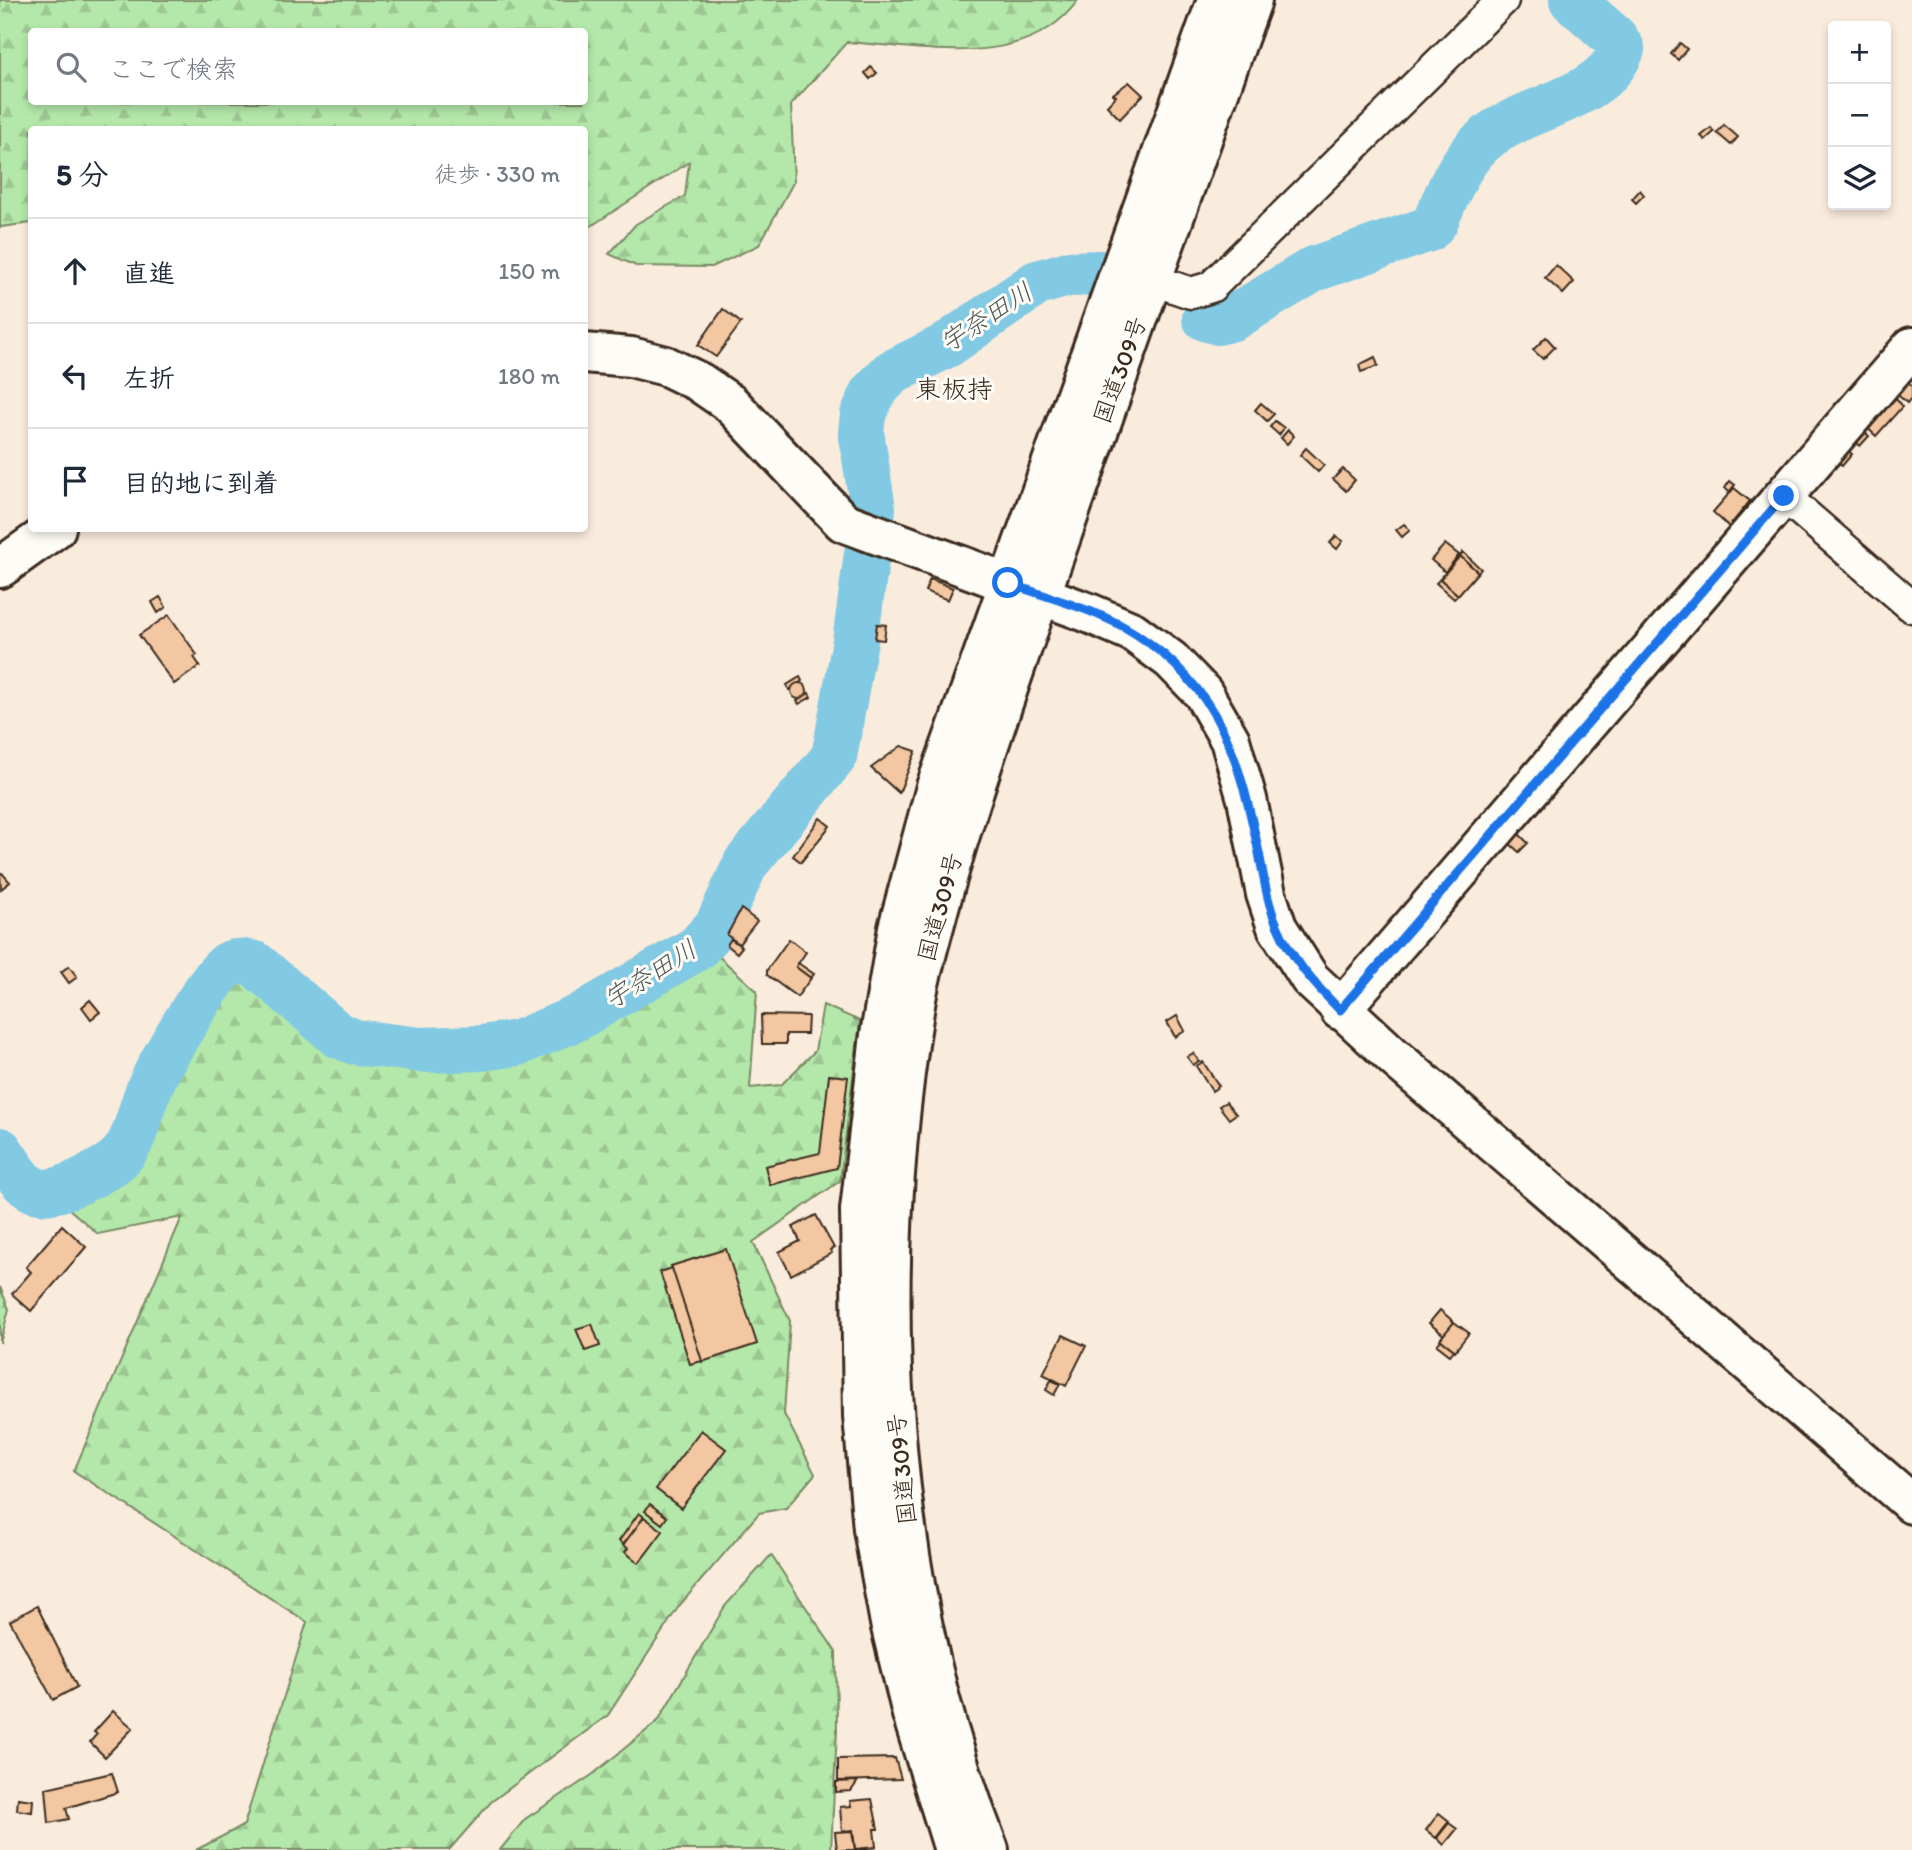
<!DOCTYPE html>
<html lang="ja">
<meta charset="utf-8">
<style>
body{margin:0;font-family:Itim,"Klee One",sans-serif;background:#f6f6f7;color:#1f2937}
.controls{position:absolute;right:21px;top:21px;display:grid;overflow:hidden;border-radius:7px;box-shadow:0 4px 10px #0003}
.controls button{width:63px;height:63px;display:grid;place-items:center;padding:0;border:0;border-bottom:2px solid #e0e1e3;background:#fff;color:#1f2937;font:35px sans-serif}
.stop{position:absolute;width:21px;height:21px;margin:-16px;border:5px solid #1a73e8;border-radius:50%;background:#fff}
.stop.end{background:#1a73e8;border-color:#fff;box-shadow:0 2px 7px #0008}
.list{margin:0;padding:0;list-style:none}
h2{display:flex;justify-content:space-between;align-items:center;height:91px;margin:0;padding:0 28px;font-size:30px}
h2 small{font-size:23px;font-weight:400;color:#747a83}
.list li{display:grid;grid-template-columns:46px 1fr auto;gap:21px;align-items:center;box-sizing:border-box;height:105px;padding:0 28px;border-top:2px solid #e0e1e3}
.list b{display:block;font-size:26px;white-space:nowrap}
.list em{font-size:23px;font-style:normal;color:#747a83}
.icon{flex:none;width:38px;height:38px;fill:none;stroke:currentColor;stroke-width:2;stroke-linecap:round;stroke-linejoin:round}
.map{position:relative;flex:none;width:1912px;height:1850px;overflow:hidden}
.search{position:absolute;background:#fff;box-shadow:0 4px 10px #0003;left:28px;top:28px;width:560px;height:77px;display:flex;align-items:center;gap:18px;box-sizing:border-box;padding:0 24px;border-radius:7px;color:#747a83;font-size:26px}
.panel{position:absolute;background:#fff;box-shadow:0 4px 10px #0003;left:28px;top:126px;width:560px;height:406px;border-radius:7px}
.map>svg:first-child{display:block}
.forest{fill:url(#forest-firs);stroke:#788964;stroke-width:2;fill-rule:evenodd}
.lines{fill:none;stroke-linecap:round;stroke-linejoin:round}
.river{stroke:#82c9e3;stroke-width:46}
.building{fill:#f2c7a1;stroke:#3b2a1e;stroke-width:2}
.street-casing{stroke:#3b2a1e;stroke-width:35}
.secondary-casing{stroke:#3b2a1e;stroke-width:44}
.highway-casing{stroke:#3b2a1e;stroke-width:44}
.street{stroke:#fdfcf7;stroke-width:30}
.secondary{stroke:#fdfcf7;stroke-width:38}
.highway{stroke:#fdfcf7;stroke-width:38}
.route{stroke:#1a73e8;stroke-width:9}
.labels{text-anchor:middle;stroke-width:6;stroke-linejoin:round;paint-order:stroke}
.street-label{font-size:24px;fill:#3b2a1e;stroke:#fdfcf7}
.water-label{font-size:26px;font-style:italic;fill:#505a59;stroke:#fdfcf7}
.neighbourhood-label{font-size:26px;fill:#3b2a1e;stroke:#fdfcf7}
</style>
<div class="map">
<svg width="1912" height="1850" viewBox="0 0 1912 1850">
<defs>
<pattern id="forest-firs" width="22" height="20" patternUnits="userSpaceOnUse" patternTransform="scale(1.75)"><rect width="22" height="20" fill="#b4e8aa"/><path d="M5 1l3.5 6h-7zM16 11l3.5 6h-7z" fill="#9cc792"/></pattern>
</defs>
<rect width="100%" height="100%" fill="#faecdd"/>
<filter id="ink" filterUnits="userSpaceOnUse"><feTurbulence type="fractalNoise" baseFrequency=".0143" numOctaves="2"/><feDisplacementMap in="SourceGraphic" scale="14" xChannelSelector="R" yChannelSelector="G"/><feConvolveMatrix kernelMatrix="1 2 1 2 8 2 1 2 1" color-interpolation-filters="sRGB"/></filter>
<g filter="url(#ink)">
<g class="forest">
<path d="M 0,0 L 1078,0 C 1027,72 922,47 847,42 L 791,105 L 794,181 L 759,245 L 712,267 L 636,266 L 609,254 L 636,224 L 685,196 L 689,162 L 585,230 L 584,130 L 32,130 L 31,223 L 0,227 ZM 32,32 L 584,32 L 584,102 L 32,102 Z"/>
<path d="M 694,934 L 757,991 L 750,1088 L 781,1085 L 815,1051 L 823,1005 L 860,1021 L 840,1181 L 753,1242 L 790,1321 L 784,1414 L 815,1474 L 786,1508 L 759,1513 L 679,1606 L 608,1715 L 491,1802 L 449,1850 L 196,1850 L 244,1825 L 307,1622 L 74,1471 L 182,1217 L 98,1234 L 60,1201 L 72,1185 L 98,1182 L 117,1171 L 154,1127 L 199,1006 L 219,970 L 233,964 L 259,960 L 347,1029 L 466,1045 L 528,1040 L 638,979 Z"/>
<path d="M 0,1287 L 9,1309 L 0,1343 Z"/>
<path d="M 771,1555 L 836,1652 L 837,1730 L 831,1850 L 500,1850 L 525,1819 L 592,1775 L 658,1721 L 725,1606 Z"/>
</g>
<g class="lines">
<g class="river">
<path d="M 1205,318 L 1218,322 L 1233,318 L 1314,269 L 1429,229 L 1435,222 C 1449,191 1460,158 1489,136 C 1526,107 1605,99 1622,49 L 1615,38 L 1572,0"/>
<path d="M 0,1150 C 24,1185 30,1203 74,1184 C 89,1177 108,1169 120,1157 C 137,1139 139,1111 149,1089 C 159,1064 206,984 225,967 C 233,959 244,962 255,964 L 338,1035 L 355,1042 L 421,1050 L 481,1048 L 518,1043 L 577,1018 L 697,948 L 717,926 L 746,863 L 834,757 L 856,635 L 873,509 L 861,432 L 863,415 L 874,391 L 891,373 L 947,345 L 1037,283 L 1068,274 L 1101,273"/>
</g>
</g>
<g class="building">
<path d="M 1680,43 L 1687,49 L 1678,60 L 1671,54 Z"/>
<path d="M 871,67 L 877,73 L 870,79 L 865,73 Z"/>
<path d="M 1129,82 L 1143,95 L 1120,119 L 1107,106 L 1116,96 L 1113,94 Z"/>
<path d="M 1724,125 L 1738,137 L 1731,145 L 1717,133 Z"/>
<path d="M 1711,128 L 1714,132 L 1705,140 L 1701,136 Z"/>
<path d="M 1640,190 L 1644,195 L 1636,203 L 1632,199 Z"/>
<path d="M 1556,265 L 1574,282 L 1563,294 L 1545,278 Z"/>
<path d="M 723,309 L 741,323 L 716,357 L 698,345 Z"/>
<path d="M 1546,337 L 1555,347 L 1543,359 L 1533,350 Z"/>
<path d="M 1375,357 L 1378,366 L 1361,372 L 1359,365 Z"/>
<path d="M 1901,377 L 1912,386 L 1912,397 L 1907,403 L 1891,389 Z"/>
<path d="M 1891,392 L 1902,407 L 1876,436 L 1862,423 Z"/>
<path d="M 1261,403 L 1274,414 L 1267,421 L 1255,410 Z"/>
<path d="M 1275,421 L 1284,428 L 1279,435 L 1270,427 Z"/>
<path d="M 1288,430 L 1294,436 L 1287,444 L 1281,438 Z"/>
<path d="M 1863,431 L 1869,436 L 1860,446 L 1855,441 Z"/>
<path d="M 1844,447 L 1852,454 L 1842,466 L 1834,458 Z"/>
<path d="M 1306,448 L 1324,465 L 1318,472 L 1300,455 Z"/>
<path d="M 1343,469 L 1355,480 L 1346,491 L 1333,479 Z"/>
<path d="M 1730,481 L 1735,485 L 1729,492 L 1725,488 Z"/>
<path d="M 1734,488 L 1750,501 L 1729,527 L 1713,512 Z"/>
<path d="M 1404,524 L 1410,530 L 1402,537 L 1396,530 Z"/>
<path d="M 1336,536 L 1343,541 L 1337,549 L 1330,543 Z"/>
<path d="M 1445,544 L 1459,555 L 1445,572 L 1431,560 Z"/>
<path d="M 1463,552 L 1481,569 L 1478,572 L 1460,556 Z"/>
<path d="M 1460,556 L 1478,572 L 1458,595 L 1440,579 Z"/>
<path d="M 930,579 L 953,588 L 948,600 L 925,591 Z"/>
<path d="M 1440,579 L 1458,595 L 1454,599 L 1436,583 Z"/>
<path d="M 160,597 L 166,607 L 158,613 L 152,602 Z"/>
<path d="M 169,615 L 197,655 L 194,657 L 200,666 L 174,684 L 139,635 Z"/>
<path d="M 877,624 L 886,625 L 884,640 L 875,639 Z"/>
<path d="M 800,677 L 802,681 L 789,690 L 787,685 Z"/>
<circle cx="799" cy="691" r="8"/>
<path d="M 809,693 L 811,697 L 799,704 L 797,701 Z"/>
<path d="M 901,746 L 916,751 L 899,793 L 871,768 Z"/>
<path d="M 820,818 L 830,826 L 801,862 L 793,856 Z"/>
<path d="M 1518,833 L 1528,843 L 1519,852 L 1509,843 Z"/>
<path d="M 2,873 L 10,882 L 1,889 L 0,874 Z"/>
<path d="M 741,909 L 757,921 L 739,944 L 727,935 Z"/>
<path d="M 731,939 L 742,947 L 737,953 L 727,945 Z"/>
<path d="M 789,939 L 806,952 L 796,967 L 811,978 L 797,997 L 767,975 L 767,970 Z"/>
<path d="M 798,963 L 814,974 L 811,978 L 796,967 Z"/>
<path d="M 69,966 L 77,977 L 69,983 L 61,972 Z"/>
<path d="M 90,1000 L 100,1012 L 91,1019 L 82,1007 Z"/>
<path d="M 761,1015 L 808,1016 L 807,1034 L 786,1034 L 786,1044 L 762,1044 Z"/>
<path d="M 1177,1016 L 1185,1031 L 1175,1037 L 1167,1022 Z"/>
<path d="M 1193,1053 L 1199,1061 L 1193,1065 L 1187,1057 Z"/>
<path d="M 1203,1062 L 1219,1086 L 1212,1091 L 1196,1066 Z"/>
<path d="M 829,1075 L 848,1077 L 837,1168 L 770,1185 L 765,1166 L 820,1153 Z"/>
<path d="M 1226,1102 L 1236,1114 L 1229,1119 L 1219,1106 Z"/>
<path d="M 816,1215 L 834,1248 L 830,1250 L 832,1253 L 791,1275 L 779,1252 L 800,1241 L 793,1227 Z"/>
<path d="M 62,1225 L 86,1247 L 31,1311 L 12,1294 L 31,1272 L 26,1267 Z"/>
<path d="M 726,1249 L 757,1344 L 702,1362 L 671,1266 Z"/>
<path d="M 672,1268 L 702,1361 L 690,1364 L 660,1272 Z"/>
<path d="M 1440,1310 L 1454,1322 L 1444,1335 L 1429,1323 Z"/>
<path d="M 1454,1322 L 1469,1333 L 1455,1351 L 1440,1339 Z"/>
<path d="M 592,1324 L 600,1346 L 585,1351 L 576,1329 Z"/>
<path d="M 1063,1335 L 1086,1346 L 1066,1386 L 1043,1374 Z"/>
<path d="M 1441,1340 L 1454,1350 L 1450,1355 L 1437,1345 Z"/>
<path d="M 1051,1380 L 1060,1384 L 1054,1395 L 1046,1390 Z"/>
<path d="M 701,1430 L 726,1449 L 681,1508 L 656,1489 Z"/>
<path d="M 650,1504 L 667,1517 L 662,1524 L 645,1511 Z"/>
<path d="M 639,1513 L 644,1517 L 624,1545 L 619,1541 Z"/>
<path d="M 644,1517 L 663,1531 L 639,1563 L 625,1552 L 628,1548 L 623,1545 Z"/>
<path d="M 37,1606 L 77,1687 L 53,1700 L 10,1621 Z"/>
<path d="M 113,1711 L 133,1728 L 105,1757 L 90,1742 L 97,1734 L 94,1732 Z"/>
<path d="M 895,1758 L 901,1779 L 838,1781 L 838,1759 Z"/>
<path d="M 112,1773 L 118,1792 L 66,1808 L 69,1819 L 49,1823 L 46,1788 Z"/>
<path d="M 858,1781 L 851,1791 L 836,1792 L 836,1782 Z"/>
<path d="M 18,1798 L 33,1800 L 32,1812 L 17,1810 Z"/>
<path d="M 872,1799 L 878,1829 L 874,1829 L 876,1847 L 855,1849 L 853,1830 L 842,1831 L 840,1807 L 851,1806 L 850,1801 Z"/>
<path d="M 1439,1813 L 1449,1821 L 1436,1838 L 1426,1830 Z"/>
<path d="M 1449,1823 L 1457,1829 L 1444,1845 L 1437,1838 Z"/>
<path d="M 852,1831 L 855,1850 L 876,1850 L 837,1850 L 835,1832 Z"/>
</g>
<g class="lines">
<g class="street-casing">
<g id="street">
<path d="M 1132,273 L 1191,293 L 1211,287 L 1503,0"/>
<path d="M 1784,496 L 1912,607"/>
</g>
</g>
<g class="secondary-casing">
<g id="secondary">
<path d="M 584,353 L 631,357 L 666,366 L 699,382 L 731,404 L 843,522 L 1089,613 L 1133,632 L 1171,660 L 1203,693 L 1230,740 L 1247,799 L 1266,894 L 1277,927 L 1310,979 L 1394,1057 L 1912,1504"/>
<path d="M 0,568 L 56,528"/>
<path d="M 1340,1010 L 1912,347"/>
</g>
</g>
<g class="highway-casing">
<g id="highway">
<path d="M 954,1850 L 912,1714 L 890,1623 L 873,1529 L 863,1416 L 860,1210 L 880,1035 L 898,928 L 936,787 L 1217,0"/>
<path d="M 989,1850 C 885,1585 869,1284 915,1005 C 920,973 930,942 938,911 C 963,818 995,727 1026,636 C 1100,423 1176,212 1252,0"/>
</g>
</g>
<use href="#street" class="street"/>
<use href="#secondary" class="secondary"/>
<use href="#highway" class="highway"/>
</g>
</g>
<g class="lines" filter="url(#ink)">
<path class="route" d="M 1008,583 C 1049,598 1099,610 1136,634 C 1222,690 1239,759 1259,853 C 1264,878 1267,902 1277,925 C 1291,959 1315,985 1340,1010 L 1784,496"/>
</g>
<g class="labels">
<g class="street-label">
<text transform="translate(1120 370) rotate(-70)" y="8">国道309号</text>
<text transform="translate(940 907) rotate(-75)" y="8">国道309号</text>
<text transform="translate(902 1469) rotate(-96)" y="8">国道309号</text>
</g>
<g class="water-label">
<text transform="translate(986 317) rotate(-33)" y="9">宇奈田川</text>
<text transform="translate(650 974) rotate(-32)" y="9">宇奈田川</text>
</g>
<g class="neighbourhood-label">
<text x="954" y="398">東板持</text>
</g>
</g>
</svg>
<div class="controls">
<button>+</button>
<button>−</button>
<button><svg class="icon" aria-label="layers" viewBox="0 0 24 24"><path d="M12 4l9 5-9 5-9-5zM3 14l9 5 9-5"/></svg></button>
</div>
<div class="stop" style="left:1008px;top:583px"></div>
<div class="stop end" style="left:1784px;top:496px"></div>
<div class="search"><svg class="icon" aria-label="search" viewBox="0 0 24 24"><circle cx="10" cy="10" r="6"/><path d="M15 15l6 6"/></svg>ここで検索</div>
<section class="panel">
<h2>5 分<small>徒歩 · 330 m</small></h2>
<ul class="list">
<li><svg class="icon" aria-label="ahead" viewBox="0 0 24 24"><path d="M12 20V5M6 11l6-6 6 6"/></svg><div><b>直進</b></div><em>150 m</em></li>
<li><svg class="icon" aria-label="left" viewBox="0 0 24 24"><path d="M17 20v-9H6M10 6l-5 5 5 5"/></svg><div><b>左折</b></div><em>180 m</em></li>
<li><svg class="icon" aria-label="arrive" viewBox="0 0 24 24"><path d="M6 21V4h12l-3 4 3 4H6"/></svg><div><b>目的地に到着</b></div></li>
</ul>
</section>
</div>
